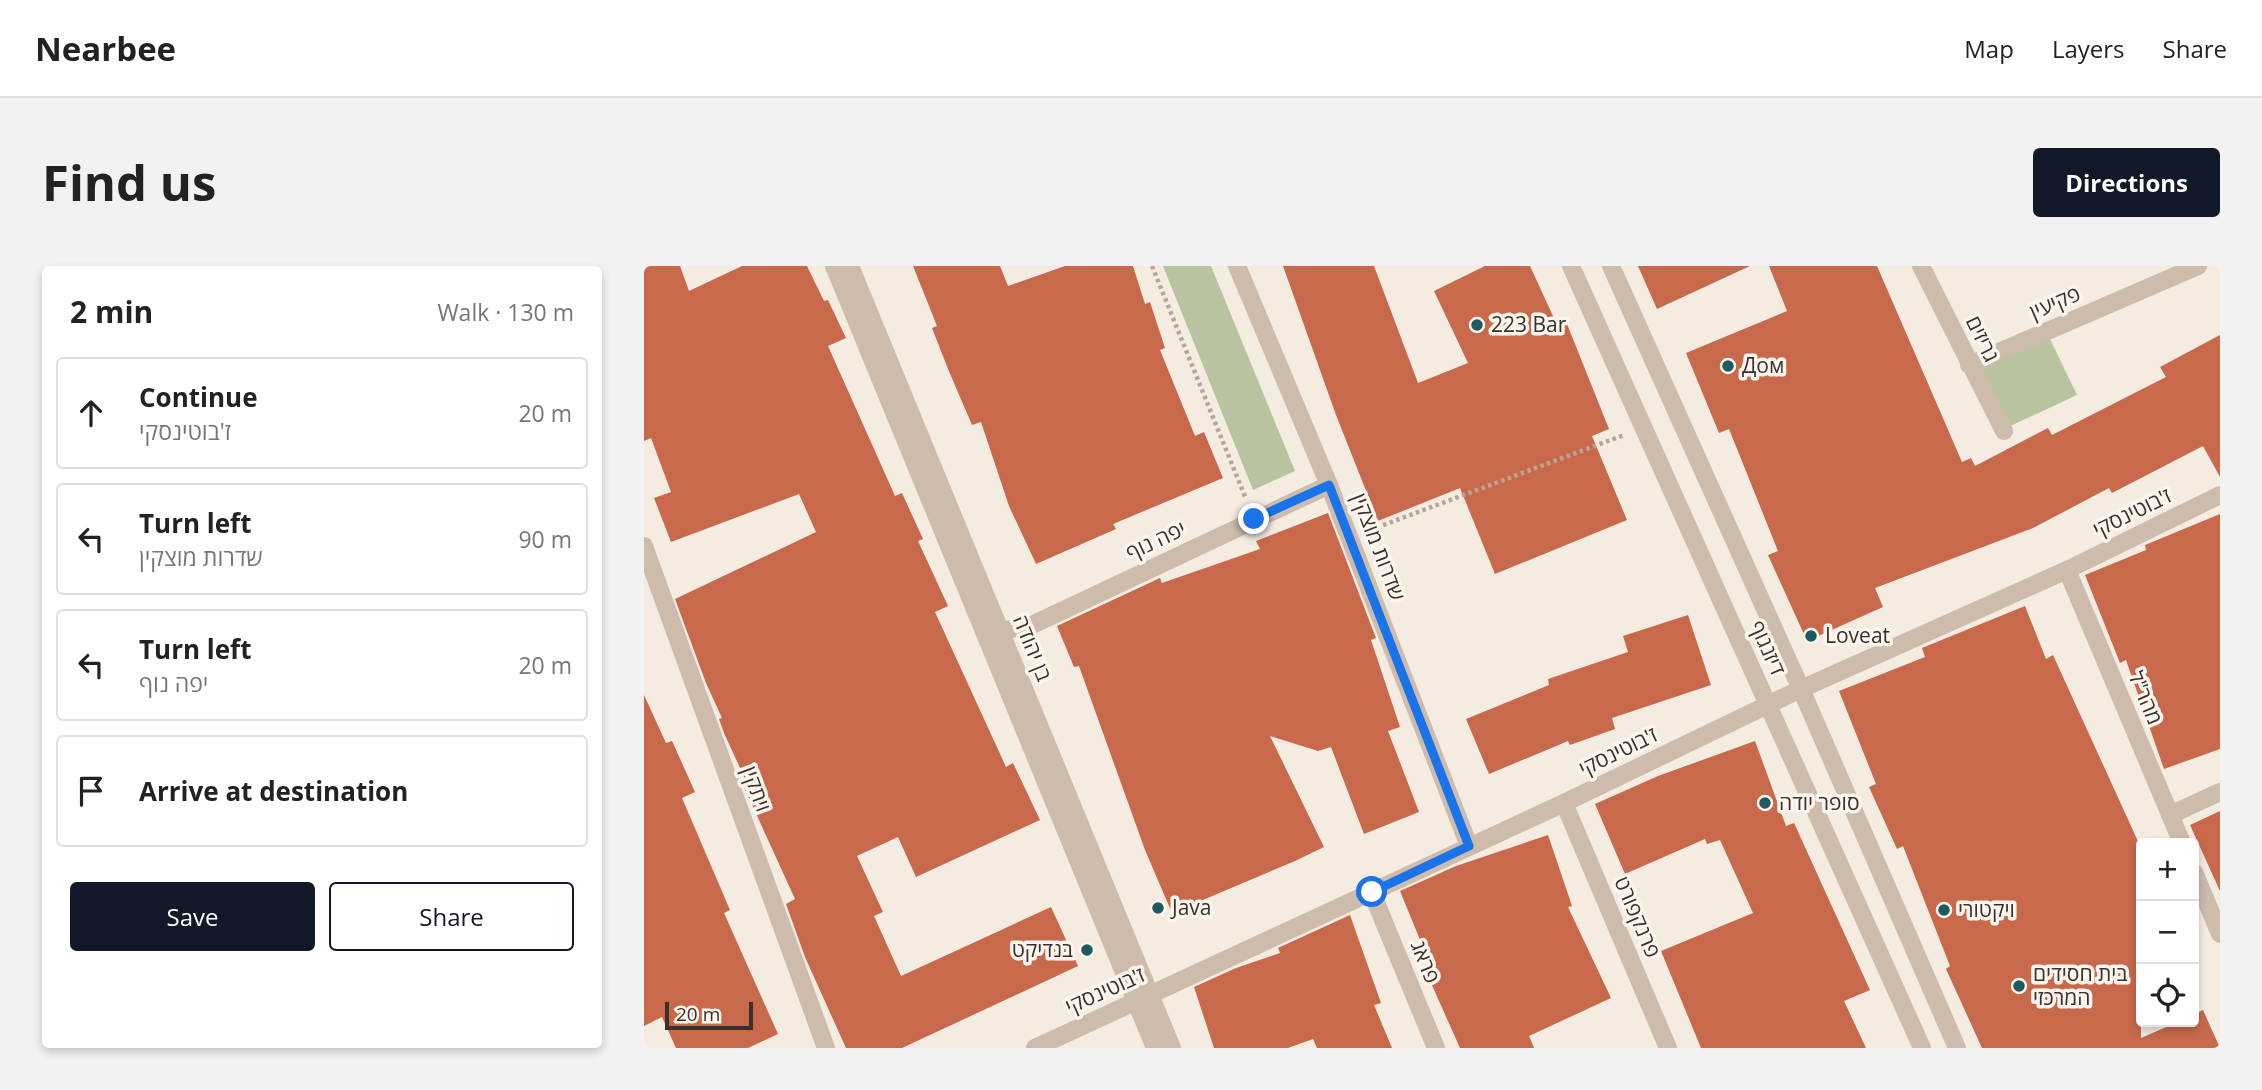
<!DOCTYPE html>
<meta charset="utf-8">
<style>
body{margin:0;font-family:"Open Sans",Heebo,sans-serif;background:#f2f2f2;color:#222}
.controls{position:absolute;right:21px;bottom:21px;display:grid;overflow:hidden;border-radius:7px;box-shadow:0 4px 10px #0003}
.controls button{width:63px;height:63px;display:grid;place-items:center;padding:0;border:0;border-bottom:2px solid #e0e0e0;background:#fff;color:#222;font:35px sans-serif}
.scale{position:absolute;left:21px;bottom:18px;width:88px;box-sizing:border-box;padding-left:7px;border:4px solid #3b302b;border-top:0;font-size:19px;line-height:24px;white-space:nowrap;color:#3b302b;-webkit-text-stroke:5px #fbf5ee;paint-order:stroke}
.stop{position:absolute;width:21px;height:21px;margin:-16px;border:5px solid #1a73e8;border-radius:50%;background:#fff}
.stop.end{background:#1a73e8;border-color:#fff;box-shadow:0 2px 7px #0008}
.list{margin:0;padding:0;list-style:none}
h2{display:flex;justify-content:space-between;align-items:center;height:91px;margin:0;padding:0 28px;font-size:30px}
h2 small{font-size:23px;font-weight:400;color:#767676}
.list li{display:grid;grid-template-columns:46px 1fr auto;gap:21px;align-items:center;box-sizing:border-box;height:112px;margin:0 14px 14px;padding:0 14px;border:2px solid #e0e0e0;border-radius:7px}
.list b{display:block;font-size:26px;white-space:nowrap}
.list p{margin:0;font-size:23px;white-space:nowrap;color:#767676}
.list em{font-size:23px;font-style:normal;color:#767676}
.actions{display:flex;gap:14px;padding:21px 28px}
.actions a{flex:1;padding:16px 0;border:2px solid #111827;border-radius:7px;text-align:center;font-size:24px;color:#111827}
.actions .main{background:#111827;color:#fff}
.icon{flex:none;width:38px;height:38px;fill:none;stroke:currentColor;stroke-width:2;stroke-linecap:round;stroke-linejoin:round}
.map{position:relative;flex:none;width:1576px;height:782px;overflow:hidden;border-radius:7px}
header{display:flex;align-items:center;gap:42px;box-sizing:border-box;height:98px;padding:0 35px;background:#fff;border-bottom:2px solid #e0e0e0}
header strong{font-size:33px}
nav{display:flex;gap:38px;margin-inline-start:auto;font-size:24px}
.intro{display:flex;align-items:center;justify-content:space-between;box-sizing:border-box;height:168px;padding:0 42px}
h1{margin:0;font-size:49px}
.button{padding:18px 32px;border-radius:7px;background:#111827;color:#fff;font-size:24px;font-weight:700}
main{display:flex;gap:42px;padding:0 42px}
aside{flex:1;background:#fff;border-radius:7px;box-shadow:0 4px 10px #0003}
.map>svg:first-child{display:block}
.green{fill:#b8c4a0}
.building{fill:#c8694b}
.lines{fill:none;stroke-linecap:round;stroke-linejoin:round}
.path{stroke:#b9a596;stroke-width:4.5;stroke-dasharray:3.5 3.5;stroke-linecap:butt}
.minor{stroke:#cdbbac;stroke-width:18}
.route{stroke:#1a73e8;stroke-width:9}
.poi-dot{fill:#1f5a5e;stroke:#fbf5ee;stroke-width:2.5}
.labels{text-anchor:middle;stroke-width:7;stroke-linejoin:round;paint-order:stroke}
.street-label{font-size:21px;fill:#3b302b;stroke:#fbf5ee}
.poi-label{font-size:21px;fill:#3b302b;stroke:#fbf5ee;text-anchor:start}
</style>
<header>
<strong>Nearbee</strong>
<nav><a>Map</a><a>Layers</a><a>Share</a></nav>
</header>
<div class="intro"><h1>Find us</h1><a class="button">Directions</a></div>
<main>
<aside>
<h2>2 min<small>Walk · 130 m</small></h2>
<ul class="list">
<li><svg class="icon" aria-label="ahead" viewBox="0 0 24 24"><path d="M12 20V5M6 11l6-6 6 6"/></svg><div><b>Continue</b><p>ז'בוטינסקי</p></div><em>20 m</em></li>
<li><svg class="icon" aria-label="left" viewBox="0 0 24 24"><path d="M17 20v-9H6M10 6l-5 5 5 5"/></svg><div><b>Turn left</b><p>שדרות מוצקין</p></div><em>90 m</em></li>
<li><svg class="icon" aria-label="left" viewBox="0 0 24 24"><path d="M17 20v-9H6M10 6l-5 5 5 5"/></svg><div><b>Turn left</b><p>יפה נוף</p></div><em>20 m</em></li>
<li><svg class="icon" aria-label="arrive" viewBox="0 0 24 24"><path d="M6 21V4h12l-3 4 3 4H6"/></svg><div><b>Arrive at destination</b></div></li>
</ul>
<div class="actions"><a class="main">Save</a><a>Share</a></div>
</aside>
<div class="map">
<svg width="1576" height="782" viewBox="0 0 1576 782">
<rect width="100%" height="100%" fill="#f4ebe1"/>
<g class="green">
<path d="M 519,0 L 567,0 L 651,205 L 609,224 Z"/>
<path d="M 1405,71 L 1433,129 L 1362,162 L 1335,100 Z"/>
</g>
<g class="building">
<path d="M 0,0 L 36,0 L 45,25 L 98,0 L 163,0 L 180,35 L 184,34 L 202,72 L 184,80 L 251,230 L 258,227 L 279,273 L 274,275 L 304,340 L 291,346 L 362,501 L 369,497 L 396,554 L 272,611 L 254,571 L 213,590 L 239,646 L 230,650 L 257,710 L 407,641 L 434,700 L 258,782 L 202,782 L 161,691 L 142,638 L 151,633 L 99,519 L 103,517 L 80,467 L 75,453 L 78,452 L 62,417 L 31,333 L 172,266 L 155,228 L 27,276 L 10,232 L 27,226 L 7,172 L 0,175 Z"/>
<path d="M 269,0 L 356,0 L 364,20 L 421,0 L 489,0 L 501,38 L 506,36 L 521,82 L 516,84 L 551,170 L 560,166 L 579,212 L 469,258 L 472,263 L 392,298 L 365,240 L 337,156 L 328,159 L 304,103 L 288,62 L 293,60 Z"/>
<path d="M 639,0 L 730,0 L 774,117 L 824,97 L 790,25 L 841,0 L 886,0 L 914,61 L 923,58 L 965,163 L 948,170 L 983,254 L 851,308 L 816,222 L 734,255 L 692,149 Z"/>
<path d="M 994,0 L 1106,0 L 1013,43 Z"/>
<path d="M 1125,0 L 1233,0 L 1318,196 L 1327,192 L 1331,200 L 1404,162 L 1408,169 L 1522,111 L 1516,101 L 1576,69 L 1576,211 L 1559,180 L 1468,227 L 1465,222 L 1389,262 L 1231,322 L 1239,341 L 1163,375 L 1124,289 L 1134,285 L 1085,163 L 1075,167 L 1042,87 L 1143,45 Z"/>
<path d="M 684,247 L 732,372 L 727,374 L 756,461 L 744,465 L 775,546 L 720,568 L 687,481 L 674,485 L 626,470 L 680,581 L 651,595 L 528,647 L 501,584 L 435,400 L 430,401 L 413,360 L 516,312 L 518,317 L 616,283 L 612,275 Z"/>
<path d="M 1576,248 L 1576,483 L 1520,503 L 1482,394 L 1476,397 L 1441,309 L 1502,284 L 1501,279 Z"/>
<path d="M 1381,340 L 1402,393 L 1409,389 L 1497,582 L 1497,772 L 1534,756 L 1550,756 L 1550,748 L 1559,744 L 1576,782 L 1338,782 L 1302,703 L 1306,700 L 1259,580 L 1253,583 L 1225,521 L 1232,518 L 1195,425 L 1281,391 L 1278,382 Z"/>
<path d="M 1044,349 L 1067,419 L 968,452 L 971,463 L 926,479 L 924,475 L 845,508 L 822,453 L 905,419 L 904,413 L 984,386 L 979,370 Z"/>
<path d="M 0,429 L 22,477 L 28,475 L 51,526 L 38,532 L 86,644 L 80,647 L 134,768 L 104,782 L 32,782 L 18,751 L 0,760 Z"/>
<path d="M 1111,475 L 1142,560 L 1150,557 L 1226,724 L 1200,735 L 1222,782 L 1057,782 L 1017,685 L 1109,647 L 1076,574 L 1063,578 L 1061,573 L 981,608 L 951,538 L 1014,510 Z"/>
<path d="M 1576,545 L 1576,625 L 1546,559 Z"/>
<path d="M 904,569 L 928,640 L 924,641 L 967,732 L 885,770 L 890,782 L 816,782 L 787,717 L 793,715 L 756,625 L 812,600 Z"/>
<path d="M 706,649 L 737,737 L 730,739 L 748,782 L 673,782 L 669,773 L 644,782 L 570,782 L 550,721 L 592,702 L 636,687 L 634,682 Z"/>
</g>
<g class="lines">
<g class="path">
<path d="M 508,0 L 602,233"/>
<path d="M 726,264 L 980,169"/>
</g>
<g class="minor">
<path d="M 190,0 L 511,782"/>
<path d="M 206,0 L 528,782"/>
<path d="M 593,0 L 685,219 L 825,580"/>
<path d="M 927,0 L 1278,782"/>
<path d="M 967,0 L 1157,423 L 1313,782"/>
<path d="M 1277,0 L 1360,165"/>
<path d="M 1325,99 L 1554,0"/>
<path d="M 0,280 L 182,782"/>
<path d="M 1423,304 L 1538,577"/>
<path d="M 356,365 L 388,359 L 685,219"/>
<path d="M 920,537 L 1024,782"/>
<path d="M 1526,549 L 1576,526"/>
<path d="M 1550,606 L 1576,668"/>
<path d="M 728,627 L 792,782"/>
<path d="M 391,782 L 920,537 L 1157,423 L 1423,304 L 1576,229"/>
</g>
</g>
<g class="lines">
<path class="route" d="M 610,253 L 685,219 L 825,580 L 728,626"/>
</g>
<g class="poi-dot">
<circle cx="833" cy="59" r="7"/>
<circle cx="1084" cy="100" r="7"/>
<circle cx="1167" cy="370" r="7"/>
<circle cx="1121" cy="537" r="7"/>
<circle cx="514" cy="642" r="7"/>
<circle cx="1300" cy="644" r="7"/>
<circle cx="443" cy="684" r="7"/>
<circle cx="1375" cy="720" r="7"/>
</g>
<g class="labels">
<g class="street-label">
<text transform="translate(1411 37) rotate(-23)" y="7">פקיעין</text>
<text transform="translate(1338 73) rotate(64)" y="7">גריזים</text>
<text transform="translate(1488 247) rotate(-26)" y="7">ז'בוטינסקי</text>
<text transform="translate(512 275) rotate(-25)" y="7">יפה נוף</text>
<text transform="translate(734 281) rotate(69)" y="7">שדרות מוצקין</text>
<text transform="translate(388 382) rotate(68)" y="7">בן יהודה</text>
<text transform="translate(1123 382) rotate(66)" y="7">דיזנגוף</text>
<text transform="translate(1501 432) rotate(67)" y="7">מהר"ל</text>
<text transform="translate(974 486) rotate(-26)" y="7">ז'בוטינסקי</text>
<text transform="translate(112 523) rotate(70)" y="7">ויתקין</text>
<text transform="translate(993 651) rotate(67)" y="7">פרנקפורט</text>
<text transform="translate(781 696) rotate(68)" y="7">פראג</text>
<text transform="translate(461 725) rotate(-24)" y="7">ז'בוטינסקי</text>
</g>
<g class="poi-label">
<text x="847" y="66">223 Bar</text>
<text x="1098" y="107">Дом</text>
<text x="1181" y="377">Loveat</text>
<text x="1135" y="544">סופר יודה</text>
<text x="528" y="649">Java</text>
<text x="1314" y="651">ויקטורי</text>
<text x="429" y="691" text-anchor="end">בנדיקט</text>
<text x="1389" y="715">בית חסידים<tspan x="1389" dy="24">המרכזי</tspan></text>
</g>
</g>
</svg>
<div class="controls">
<button>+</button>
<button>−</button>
<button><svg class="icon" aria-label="locate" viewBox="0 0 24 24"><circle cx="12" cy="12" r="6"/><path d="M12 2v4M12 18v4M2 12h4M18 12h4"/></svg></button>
</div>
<div class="scale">20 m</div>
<div class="stop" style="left:728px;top:626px"></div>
<div class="stop end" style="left:610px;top:253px"></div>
</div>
</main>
